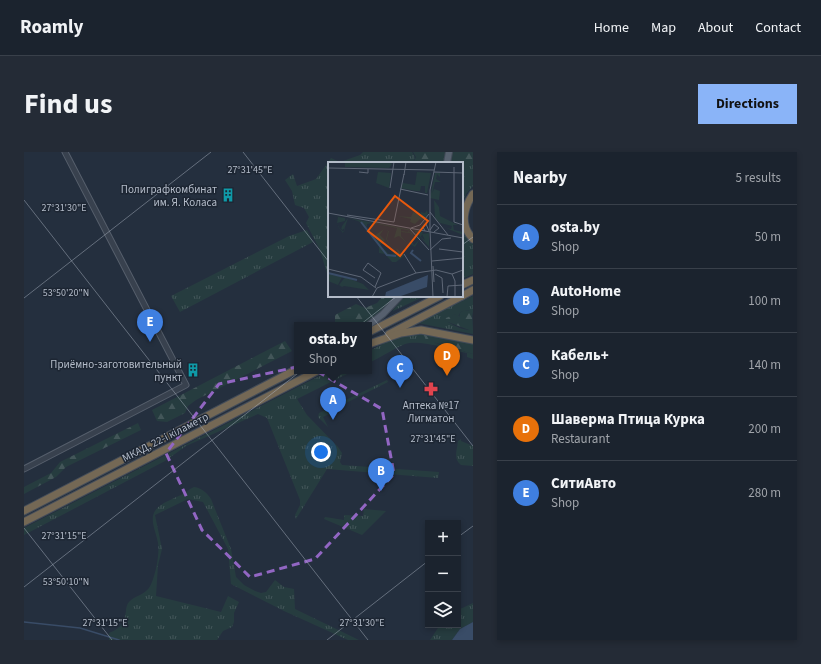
<!DOCTYPE html>
<meta charset="utf-8">
<style>
body{margin:0;font-family:"Source Sans 3",sans-serif;background:#242b36;color:#f1f3f6}
.controls{position:absolute;right:12px;bottom:12px;display:grid;overflow:hidden;border-radius:0px;box-shadow:0 2px 6px #0003}
.controls button{width:36px;height:36px;display:grid;place-items:center;padding:0;border:0;border-bottom:1px solid #39404a;background:#1b232e;color:#f1f3f6;font:20px sans-serif}
.you{position:absolute;left:297px;top:300px;width:14px;height:14px;margin:-10px;border:3px solid #fff;border-radius:50%;background:#1a73e8;box-shadow:0 0 0 6px #1a73e833}
.badge{display:grid;place-items:center;width:26px;height:26px;border-radius:50%;background:#8ab4f8;color:#fff;font-size:13px;font-weight:700}
.pin{position:absolute;translate:-50% -33px;filter:drop-shadow(0 1px 2px #0008)}
.pin::after{content:'';position:absolute;top:21px;width:14px;height:12px;background:inherit;clip-path:polygon(0 0,100% 0,50% 100%)}
.popup{position:absolute;left:270px;top:170px;width:78px;height:52px;box-sizing:border-box;display:grid;place-content:center;border-radius:0px;background:#1b232e;filter:drop-shadow(0 1px 3px #0005);font-size:13px;white-space:nowrap;color:#a0a4aa}
.popup b{font-size:15px;color:#f1f3f6}
.popup::after{content:'';position:absolute;left:50%;top:100%;margin-left:-8px;border:8px solid transparent;border-top-color:#1b232e}
.list{margin:0;padding:0;list-style:none}
h2{display:flex;justify-content:space-between;align-items:center;height:52px;margin:0;padding:0 16px;font-size:17px}
h2 small{font-size:13px;font-weight:400;color:#a0a4aa}
.list li{display:grid;grid-template-columns:26px 1fr auto;gap:12px;align-items:center;box-sizing:border-box;height:64px;padding:0 16px;border-top:1px solid #39404a}
.list b{display:block;font-size:15px;white-space:nowrap}
.list p{margin:0;font-size:13px;white-space:nowrap;color:#a0a4aa}
.list em{font-size:13px;font-style:normal;color:#a0a4aa}
.icon{flex:none;width:22px;height:22px;fill:none;stroke:currentColor;stroke-width:2;stroke-linecap:round;stroke-linejoin:round}
.map{position:relative;flex:none;width:449px;height:488px;overflow:hidden;border-radius:0px}
header{display:flex;align-items:center;gap:24px;box-sizing:border-box;height:56px;padding:0 20px;background:#1b232e;border-bottom:1px solid #39404a}
header strong{font-size:19px}
nav{display:flex;gap:22px;margin-inline-start:auto;font-size:14px}
.intro{display:flex;align-items:center;justify-content:space-between;box-sizing:border-box;height:96px;padding:0 24px}
h1{margin:0;font-size:28px}
.button{padding:10px 18px;border-radius:0px;background:#8ab4f8;color:#111;font-size:14px;font-weight:700}
main{display:flex;gap:24px;padding:0 24px}
aside{flex:1;background:#1b232e;border-radius:0px;box-shadow:0 2px 6px #0003}
.map>svg:first-child{display:block}
.grass{fill:url(#grass-tufts)}
.forest{fill:url(#forest-firs)}
.water{fill:#394c67}
.lines{fill:none;stroke-linecap:round;stroke-linejoin:round}
.stream{stroke:#394c67;stroke-width:1.5}
.minor-casing{stroke:#565f6c;stroke-width:7}
.major-casing{stroke:#414a57;stroke-width:8}
.highway-casing{stroke:#434c59;stroke-width:9}
.minor{stroke:#38414e;stroke-width:5}
.major{stroke:#56606e;stroke-width:6}
.highway{stroke:#746855;stroke-width:7}
.marked{fill:none;stroke:#9266c3;stroke-width:3;stroke-dasharray:8 5;stroke-linejoin:round}
.ticks{fill:none;stroke:#b4bcc9;stroke-width:1;stroke-opacity:0.45}
.labels{text-anchor:middle;stroke-width:3;stroke-linejoin:round;paint-order:stroke}
.poi-label{font-size:11px;fill:#b4bcc9;stroke:#1d2633;text-anchor:end}
.street-label{font-size:11px;fill:#b4bcc9;stroke:#1d2633}
.inset-river{fill:none;stroke:#394c67;stroke-width:2}
.inset-road{fill:none;stroke:#5e6776;stroke-width:1}
.view{fill:#e8590c;fill-opacity:0.15;stroke:#e8590c;stroke-width:2}
.inset-edge{fill:none;stroke:#b4bcc9;stroke-width:2}
.ticks-label{font-size:10px;text-anchor:middle;fill:#b4bcc9;stroke:#1d2633;stroke-width:3;stroke-linejoin:round;paint-order:stroke}
</style>
<header>
<strong>Roamly</strong>
<nav><a>Home</a><a>Map</a><a>About</a><a>Contact</a></nav>
</header>
<div class="intro"><h1>Find us</h1><a class="button">Directions</a></div>
<main>
<div class="map">
<svg width="449" height="488" viewBox="0 0 449 488">
<defs>
<pattern id="grass-tufts" width="24" height="20" patternUnits="userSpaceOnUse"><rect width="24" height="20" fill="#263c3f"/><path d="M3 7l-1-3M5 7V3M7 7l1-3M15 17l-1-3M17 17v-4M19 17l1-3" fill="none" stroke="#435659"/></pattern>
<pattern id="forest-firs" width="22" height="20" patternUnits="userSpaceOnUse"><rect width="22" height="20" fill="#263c3f"/><path d="M5 1l3.5 6h-7zM16 11l3.5 6h-7z" fill="#435659"/></pattern>
</defs>
<rect width="100%" height="100%" fill="#242f3e"/>
<g class="grass">
<path d="M 339,0 L 388,0 L 391,5 L 389,11 L 321,11 L 319,9 L 336,3 Z"/>
<path d="M 428,0 L 449,0 L 449,34 L 442,42 L 438,54 L 438,11 L 426,11 Z"/>
<path d="M 307,6 L 318,11 L 305,11 L 304,125 L 296,98 L 282,71 L 285,65 L 280,56 L 271,53 L 268,39 L 261,28 L 269,22 L 273,34 L 292,27 Z"/>
<path d="M 438,74 L 443,85 L 449,91 L 449,122 L 438,127 Z"/>
<path d="M 283,78 L 289,90 L 156,160 L 147,144 L 265,84 Z"/>
<path d="M 381,144 L 401,144 L 369,159 L 369,158 Z"/>
<path d="M 449,144 L 449,164 L 448,160 C 444,158 440,157 436,161 L 434,165 L 431,162 L 421,168 C 428,173 440,179 449,178 L 449,182 L 394,171 L 402,166 Z"/>
<path d="M 398,179 L 411,191 L 449,202 L 449,207 L 443,205 L 443,201 C 428,198 396,187 381,192 C 369,197 357,205 345,211 L 345,199 L 370,186 Z"/>
<path d="M 305,219 L 329,219 L 273,247 L 283,263 L 314,295 L 318,301 L 316,310 L 318,313 L 415,320 L 414,326 L 303,317 L 272,367 L 271,363 L 276,353 L 276,348 L 243,266 L 234,262 L 162,294 L 141,309 L 0,383 L 0,376 Z"/>
<path d="M 363,228 L 364,230 L 306,259 L 307,261 L 299,265 L 304,275 L 294,265 L 295,261 Z"/>
<path d="M 437,287 L 437,289 L 449,294 L 449,314 L 437,313 C 429,307 433,298 434,289 Z"/>
<path d="M 170,335 C 178,336 183,341 187,347 L 207,397 L 212,425 L 220,433 L 231,439 L 237,441 L 242,440 L 251,428 L 260,435 L 270,437 L 271,457 L 335,488 L 324,488 L 260,459 L 207,432 L 204,397 L 179,350 L 164,347 L 131,363 L 138,397 L 134,413 L 132,444 L 197,460 L 204,444 L 215,450 L 210,461 L 210,470 L 208,475 L 199,479 L 193,488 L 85,488 L 85,481 C 97,476 100,472 102,459 C 102,456 103,452 105,450 C 110,444 120,443 125,436 C 131,427 136,402 134,391 C 133,383 126,369 130,361 C 133,352 149,347 157,343 C 162,341 165,337 170,335 Z"/>
<path d="M 340,357 L 362,359 L 338,383 L 300,367 L 301,365 L 320,368 L 320,363 L 339,364 Z"/>
<path d="M 449,451 L 449,470 L 436,477 L 428,488 L 406,488 L 416,473 L 434,473 L 434,458 Z"/>
</g>
<g class="forest">
<path d="M 389,0 L 421,0 L 420,11 L 389,11 L 392,5 Z"/>
<path d="M 437,0 L 449,0 L 449,13 L 441,13 L 438,17 L 438,11 L 430,11 L 432,4 Z"/>
<path d="M 359,144 L 371,144 C 362,155 349,169 335,173 C 329,175 320,173 313,173 L 311,171 L 311,163 L 332,152 L 341,156 L 353,151 Z"/>
<path d="M 440,158 L 447,159 L 448,160 L 449,178 L 448,179 L 421,169 L 422,166 L 431,162 L 435,165 L 436,161 Z"/>
<path d="M 398,179 L 449,190 L 449,202 L 402,188 Z"/>
<path d="M 261,189 L 268,199 L 172,248 L 164,254 L 161,261 L 143,270 L 133,269 L 128,258 Z"/>
<path d="M 114,271 L 117,278 L 42,315 L 32,325 L 0,342 L 0,335 L 27,321 L 36,310 Z"/>
</g>
<path class="water" d="M 449,470 L 449,488 L 428,488 L 436,477 Z"/>
<g class="lines">
<g class="stream">
<path d="M 438,108 L 439,114"/>
<path d="M 0,470 L 56,476 L 95,488"/>
</g>
<g class="minor-casing">
<path id="minor" d="M 0,317 L 162,233 L 41,0"/>
</g>
<g class="major-casing">
<g id="major">
<path d="M 423,11 L 425,0"/>
<path d="M 345,173 L 359,162 L 376,144"/>
</g>
</g>
<g class="highway-casing">
<g id="highway">
<path d="M 449,42 C 439,57 436,74 449,87"/>
<path d="M 438,133 L 449,128"/>
<path d="M 438,144 L 449,138"/>
<path d="M 345,180 L 416,144"/>
<path d="M 365,182 L 438,144"/>
<path d="M 345,192 L 377,181 L 397,178 L 449,188"/>
<path d="M 0,359 L 273,217"/>
<path d="M 0,370 L 293,219"/>
</g>
</g>
<use href="#minor" class="minor"/>
<use href="#major" class="major"/>
<use href="#highway" class="highway"/>
</g>
<path class="marked" d="M 282,213 L 358,257 L 370,322 L 291,407 L 226,425 L 178,378 L 142,301 L 195,232 Z"/>
<path class="ticks" d="M 219,0 L 305,110M 0,48 L 344,488M 438,93 L 449,85M 332,144 L 449,294M 0,146 L 187,0M 0,376 L 88,488M 434,385 L 449,374M 0,435 L 373,144M 303,488 L 404,409"/>
<defs>
<g id="building-bare" transform="scale(1.08)"><path d="M-4-6H4V6H1V3H-1V6H-4ZM-2.5-4.3h1.7v1.8h-1.7ZM.8-4.3h1.7v1.8H.8ZM-2.5-1h1.7V.8h-1.7ZM.8-1h1.7V.8H.8Z" fill="#0f9aa8" stroke="#1d2633" stroke-width="2.5" paint-order="stroke"/></g>
<g id="pharmacy-bare" transform="scale(1.08)"><path d="M-2-6h4v4h4v4h-4v4h-4v-4h-4v-4h4Z" fill="#e0444e" stroke="#1d2633" stroke-width="2.5" paint-order="stroke"/></g>
</defs>
<g fill-rule="evenodd">
<use href="#building-bare" x="204" y="43"/>
<use href="#building-bare" x="169" y="218"/>
<use href="#pharmacy-bare" x="407" y="237"/>
</g>
<g class="labels">
<g class="poi-label">
<text x="193" y="41">Полиграфкомбинат<tspan x="193" dy="13">им. Я. Коласа</tspan></text>
<text x="158" y="216">Приёмно-заготовительный<tspan x="158" dy="13">пункт</tspan></text>
<text x="407" y="257" text-anchor="middle">Аптека №17<tspan x="407" dy="13">Лигматон</tspan></text>
</g>
<g class="street-label">
<text transform="translate(141 285) rotate(-27)" y="4">МКАД, 22-і кіламетр</text>
</g>
</g>
<g transform="translate(304 10)">
<rect width="135" height="135" fill="#242f3e"/>
<path d="M 89,10 L 103,11 L 99,31 L 97,31 L 97,24 L 93,24 L 92,29 L 88,29 L 73,26 L 75,21 L 87,23 ZM 107,11 L 112,11 L 112,15 L 109,12 L 108,17 L 113,20 L 107,20 L 104,32 L 106,27 L 112,29 L 111,38 L 102,36 ZM 106,38 L 111,45 L 112,54 L 130,63 L 125,63 L 126,68 L 135,70 L 135,73 L 118,66 L 123,67 L 124,64 L 112,61 L 107,56 ZM 99,48 L 100,53 L 94,58 L 92,57 L 87,62 L 82,60 L 83,57 L 69,54 L 83,55 L 85,50 L 92,53 L 93,50 L 97,51 ZM 0,53 L 17,56 L 17,59 L 9,61 L 12,67 L 16,70 L 17,66 L 14,68 L 13,66 L 13,64 L 14,67 L 14,64 L 20,56 L 64,64 L 84,68 L 90,76 L 91,75 L 87,70 L 86,68 L 95,70 L 93,75 L 95,77 L 97,78 L 94,72 L 101,71 L 101,85 L 88,70 L 87,71 L 92,76 L 92,77 L 87,85 L 81,81 L 83,79 L 86,83 L 91,78 L 84,69 L 73,67 L 73,70 L 74,69 L 80,70 L 80,69 L 84,71 L 86,75 L 82,71 L 73,70 L 73,74 L 79,81 L 71,74 L 66,76 L 69,66 L 44,61 L 39,62 L 39,65 L 30,59 L 20,56 L 15,71 L 11,66 L 9,61 L 10,55 ZM 56,67 L 61,69 L 59,77 L 65,90 L 70,91 L 68,86 L 76,94 L 68,100 L 64,100 L 57,92 L 51,91 L 51,84 L 46,74 ZM 56,67 L 60,69 L 58,77 L 66,91 L 62,93 L 52,83 L 57,78 L 52,73 Z" fill="#263c3f" fill-rule="evenodd"/>
<path d="M 0,112 L 14,115 L 10,123 L 0,119 ZM 17,115 L 35,122 L 41,128 L 16,124 L 14,125 L 11,123 Z" fill="#263c3f"/>
<path d="M 17,0 L 61,0 L 64,2 L 61,6 L 17,5 ZM 50,10 L 63,11 L 61,26 L 48,21 Z" fill="#263c3f"/>
<path d="M 100,113 L 99,125 L 73,134 L 57,135 L 58,130 Z" fill="#394c67"/>
<path class="inset-river" d="M 33,60 L 59,93 L 68,94M 85,88 L 83,91 L 93,99M 0,111 L 29,118"/>
<path class="inset-road" d="M 126,5 L 126,60 L 135,63M 0,6 L 106,8M 31,10 L 40,11 L 40,7M 106,10 L 135,11M 76,13 L 78,0M 62,26 L 66,0M 72,27 L 100,33M 102,50 L 120,73M 0,51 L 135,76M 19,53 L 66,60 L 76,12M 83,66 L 92,63 L 101,52M 82,67 L 101,88M 102,68 L 102,28 L 108,0M 97,69 L 95,65 L 98,62 L 101,69M 111,87 L 135,90M 102,88 L 114,77 L 123,76M 76,92 L 88,111M 104,99 L 135,96M 105,104 L 106,120M 0,107 L 33,115 L 48,126M 107,112 L 114,116 L 115,131M 124,112 L 127,119 L 127,135M 47,116 L 35,108 L 40,101 L 53,111 L 47,125M 44,135 L 49,126 L 88,111 L 108,108 L 124,112 L 135,108M 105,135 L 102,68 L 106,62 L 111,66 L 106,70M 119,135 L 120,124 L 135,123"/>
<path class="view" d="M 67,34 L 100,59 L 72,94 L 40,69 Z"/>
<rect width="135" height="135" class="inset-edge"/>
</g>
<g class="ticks-label">
<text x="226" y="21">27°31'45"E</text>
<text x="40" y="59">27°31'30"E</text>
<text x="42" y="144">53°50'20"N</text>
<text x="409" y="290">27°31'45"E</text>
<text x="40" y="387">27°31'15"E</text>
<text x="42" y="433">53°50'10"N</text>
<text x="81" y="474">27°31'15"E</text>
<text x="338" y="474">27°31'30"E</text>
</g>
</svg>
<div class="controls">
<button>+</button>
<button>−</button>
<button><svg class="icon" aria-label="layers" viewBox="0 0 24 24"><path d="M12 4l9 5-9 5-9-5zM3 14l9 5 9-5"/></svg></button>
</div>
<div class="you"></div>
<div class="pin badge" style="left:309px;top:268px;background:#3f7fe0">A</div>
<div class="popup"><b>osta.by</b>Shop</div>
<div class="pin badge" style="left:357px;top:339px;background:#3f7fe0">B</div>
<div class="pin badge" style="left:376px;top:236px;background:#3f7fe0">C</div>
<div class="pin badge" style="left:423px;top:224px;background:#e8710a">D</div>
<div class="pin badge" style="left:126px;top:190px;background:#3f7fe0">E</div>
</div>
<aside>
<h2>Nearby<small>5 results</small></h2>
<ul class="list">
<li><span class="badge" style="background:#3f7fe0">A</span><div><b>osta.by</b><p>Shop</p></div><em>50 m</em></li>
<li><span class="badge" style="background:#3f7fe0">B</span><div><b>AutoHome</b><p>Shop</p></div><em>100 m</em></li>
<li><span class="badge" style="background:#3f7fe0">C</span><div><b>Кабель+</b><p>Shop</p></div><em>140 m</em></li>
<li><span class="badge" style="background:#e8710a">D</span><div><b>Шаверма Птица Курка</b><p>Restaurant</p></div><em>200 m</em></li>
<li><span class="badge" style="background:#3f7fe0">E</span><div><b>СитиАвто</b><p>Shop</p></div><em>280 m</em></li>
</ul>
</aside>
</main>
